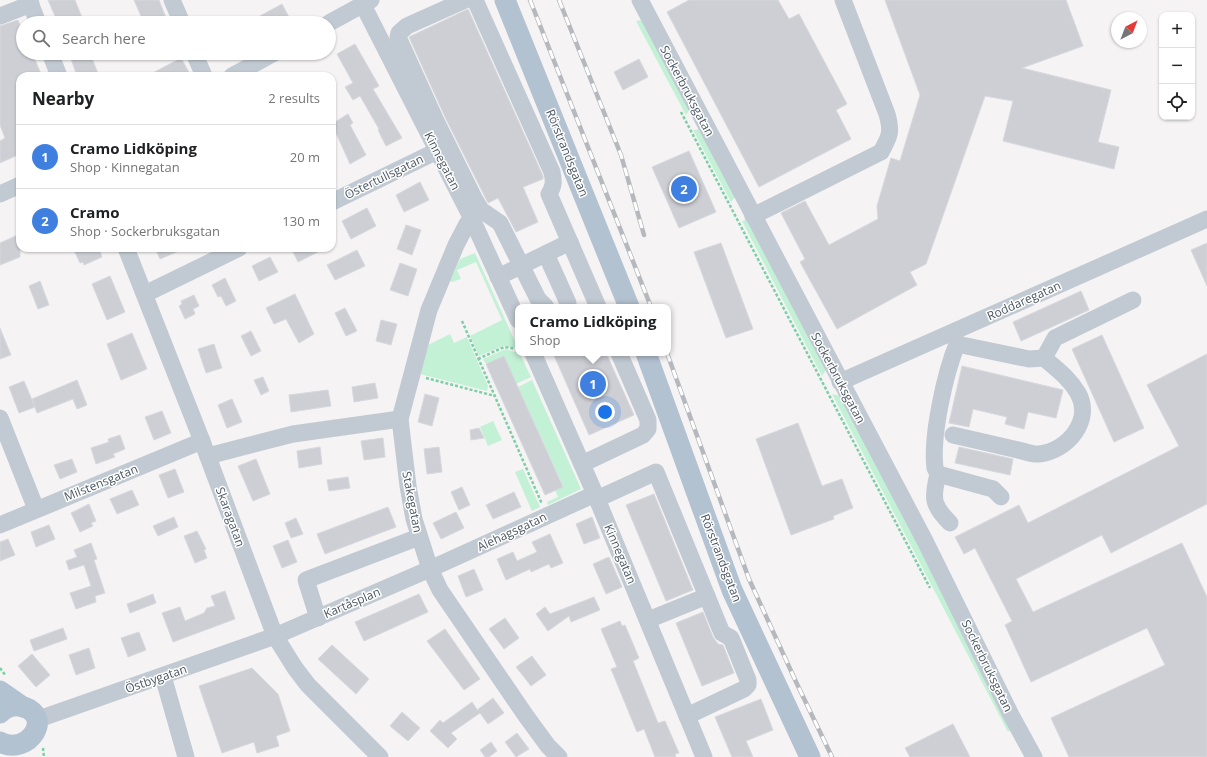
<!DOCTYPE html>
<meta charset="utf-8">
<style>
body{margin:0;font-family:"Open Sans",sans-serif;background:#f6f6f6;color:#202124}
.controls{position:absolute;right:12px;top:12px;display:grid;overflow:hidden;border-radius:8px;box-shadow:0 1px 3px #0004}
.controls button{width:36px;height:36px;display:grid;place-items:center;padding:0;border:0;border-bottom:1px solid #e0e0e0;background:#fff;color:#202124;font:20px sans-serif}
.compass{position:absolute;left:1111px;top:12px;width:36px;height:36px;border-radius:50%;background:#fff;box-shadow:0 1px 3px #0004;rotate:42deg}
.you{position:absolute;left:605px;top:412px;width:14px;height:14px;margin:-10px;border:3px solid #fff;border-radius:50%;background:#1a73e8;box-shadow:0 0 0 6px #1a73e833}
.badge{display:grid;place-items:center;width:26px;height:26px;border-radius:50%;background:#1a73e8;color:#fff;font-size:13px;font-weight:700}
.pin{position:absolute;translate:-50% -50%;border:2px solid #fff;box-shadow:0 1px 4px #0006}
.popup{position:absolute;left:515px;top:304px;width:156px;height:52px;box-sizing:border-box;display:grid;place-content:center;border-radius:8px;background:#fff;filter:drop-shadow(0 1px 3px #0005);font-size:13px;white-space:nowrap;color:#757577}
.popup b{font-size:15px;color:#202124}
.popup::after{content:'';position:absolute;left:50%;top:100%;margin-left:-8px;border:8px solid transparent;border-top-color:#fff}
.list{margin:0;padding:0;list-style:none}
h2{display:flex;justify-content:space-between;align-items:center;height:52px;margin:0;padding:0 16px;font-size:17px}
h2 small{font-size:13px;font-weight:400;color:#757577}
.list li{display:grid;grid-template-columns:26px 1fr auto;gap:12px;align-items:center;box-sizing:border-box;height:64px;padding:0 16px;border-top:1px solid #e0e0e0}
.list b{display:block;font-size:15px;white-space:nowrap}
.list p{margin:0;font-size:13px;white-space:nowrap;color:#757577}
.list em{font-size:13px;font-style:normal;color:#757577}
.icon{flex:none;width:22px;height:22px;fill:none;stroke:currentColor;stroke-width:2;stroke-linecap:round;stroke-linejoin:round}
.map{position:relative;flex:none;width:1207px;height:757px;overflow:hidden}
.search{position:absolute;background:#fff;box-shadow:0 1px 3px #0004;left:16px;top:16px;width:320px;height:44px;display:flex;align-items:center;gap:10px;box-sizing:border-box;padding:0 14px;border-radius:22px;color:#757577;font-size:15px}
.panel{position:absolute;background:#fff;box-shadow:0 1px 3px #0004;left:16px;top:72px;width:320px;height:180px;border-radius:12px}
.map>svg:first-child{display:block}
.green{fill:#c3f1d5}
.building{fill:#cdcfd5;stroke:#d7d9de}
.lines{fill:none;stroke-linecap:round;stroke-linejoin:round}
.path{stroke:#7ad0a6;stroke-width:2.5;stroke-dasharray:3 2;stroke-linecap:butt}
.minor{stroke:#c1cad2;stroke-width:17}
.major{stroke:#b3c2d1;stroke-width:21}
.rail-casing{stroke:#b5b8bd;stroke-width:4.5}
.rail{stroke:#fff;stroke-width:3;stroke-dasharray:9;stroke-linecap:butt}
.labels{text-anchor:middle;stroke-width:3;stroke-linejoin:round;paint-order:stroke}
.street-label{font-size:12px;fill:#4a5661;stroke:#fff}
</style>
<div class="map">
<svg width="1207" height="757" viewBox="0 0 1207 757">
<rect width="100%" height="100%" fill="#f5f3f3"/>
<g class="green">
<path d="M 642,20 L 690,109 L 686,115 L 636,21 Z"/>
<path d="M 700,129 L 735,197 L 731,202 L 693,130 Z"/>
<path d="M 746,220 L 750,222 L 826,370 L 822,376 L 742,221 Z"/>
<path d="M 475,253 L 518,348 L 503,346 L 479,356 L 470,336 L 502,320 L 476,262 L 457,270 L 461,279 L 452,282 L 450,281 L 460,259 Z"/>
<path d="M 450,334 L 454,343 L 467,337 L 488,386 L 487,391 L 420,374 L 428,345 Z"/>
<path d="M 506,349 L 514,352 L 518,350 L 531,377 L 516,384 L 504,356 L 486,364 L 483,359 Z"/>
<path d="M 532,380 L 581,489 L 548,505 L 547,502 L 558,497 L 555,490 L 563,486 L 518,387 Z"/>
<path d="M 832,394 L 840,396 L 1011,720 L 1011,729 L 1008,732 Z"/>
<path d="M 493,421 L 502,440 L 488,446 L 480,427 Z"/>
<path d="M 523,469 L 540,507 L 532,511 L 515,472 Z"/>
</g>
<g class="building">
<path d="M 48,0 L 75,0 L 83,20 L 76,23 L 58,23 Z"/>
<path d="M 134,0 L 159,0 L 168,23 L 144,23 Z"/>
<path d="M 689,0 L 778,0 L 789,19 L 799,14 L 847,104 L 836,110 L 851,139 L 759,187 L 667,12 Z"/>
<path d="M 885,0 L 1066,0 L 1083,46 L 1022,68 L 1111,90 L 1098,142 L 1119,147 L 1114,169 L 1003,141 L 1013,101 L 985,96 L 926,264 L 910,272 L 917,285 L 837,329 L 800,262 L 805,259 L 781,213 L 805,201 L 829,245 L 878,219 L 877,206 L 891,158 L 900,161 L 920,95 Z"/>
<path d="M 282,4 L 292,23 L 247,23 Z"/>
<path d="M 468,9 L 543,176 L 543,179 L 523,187 L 538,222 L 516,232 L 498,198 L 488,203 L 445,117 L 409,37 Z"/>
<path d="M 18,20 L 23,33 L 23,53 L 32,53 L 42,76 L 20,76 L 20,154 L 0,163 L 0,141 L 5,138 L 0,125 L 0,26 Z"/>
<path d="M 355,44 L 379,86 L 373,89 L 402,138 L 386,146 L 378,130 L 379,129 L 360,96 L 353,100 L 345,87 L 353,83 L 337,54 Z"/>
<path d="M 69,53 L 90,53 L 99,76 L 77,76 Z"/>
<path d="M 181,58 L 191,76 L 147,76 Z"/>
<path d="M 639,59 L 648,77 L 623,90 L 614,72 Z"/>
<path d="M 348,114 L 353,123 L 350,125 L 366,155 L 350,164 L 332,124 Z"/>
<path d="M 689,151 L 716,212 L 679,228 L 652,167 Z"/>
<path d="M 420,182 L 429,200 L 404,212 L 396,195 Z"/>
<path d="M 367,208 L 376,226 L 351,239 L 342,221 Z"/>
<path d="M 406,225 L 421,230 L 412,255 L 397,249 Z"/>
<path d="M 20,234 L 20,257 L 0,265 L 0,243 Z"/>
<path d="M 721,243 L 753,329 L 726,338 L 694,252 Z"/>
<path d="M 1207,243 L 1207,286 L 1191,250 Z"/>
<path d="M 73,248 L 99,248 L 102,257 L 84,265 L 83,262 L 80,263 Z"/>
<path d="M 155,248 L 186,248 L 160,259 Z"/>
<path d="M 291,248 L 326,248 L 298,262 Z"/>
<path d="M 357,250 L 365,266 L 335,280 L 327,265 Z"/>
<path d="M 270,257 L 278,272 L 259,281 L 252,266 Z"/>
<path d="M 400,263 L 417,269 L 408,296 L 390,290 Z"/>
<path d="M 110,276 L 125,312 L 107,320 L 92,284 Z"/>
<path d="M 225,278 L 236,301 L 226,306 L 221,296 L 218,297 L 212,285 Z"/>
<path d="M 40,281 L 49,305 L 38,309 L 29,286 Z"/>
<path d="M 1081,291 L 1089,310 L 1021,341 L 1013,322 Z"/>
<path d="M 295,294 L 314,334 L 299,343 L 286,319 L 274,324 L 266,308 Z"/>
<path d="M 194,295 L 199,306 L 193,309 L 195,314 L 185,319 L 179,306 L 182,304 L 181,301 Z"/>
<path d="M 345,308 L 357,331 L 346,336 L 335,313 Z"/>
<path d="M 381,320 L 397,324 L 391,345 L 376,341 Z"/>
<path d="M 0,328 L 11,355 L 0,359 Z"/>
<path d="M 251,331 L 261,351 L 251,356 L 241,336 Z"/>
<path d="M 132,333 L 147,369 L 121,380 L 107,344 Z"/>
<path d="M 1102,335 L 1144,428 L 1114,442 L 1072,349 Z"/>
<path d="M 214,344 L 222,368 L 206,373 L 198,349 Z"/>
<path d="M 553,353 L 606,353 L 634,415 L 589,435 Z"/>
<path d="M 1207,354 L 1207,504 L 1111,553 L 1102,535 L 1016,579 L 1033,612 L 1182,543 L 1207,597 L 1207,757 L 1069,757 L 1051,718 L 1165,665 L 1147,628 L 1031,682 L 1005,625 L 1012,621 L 975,548 L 964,554 L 955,537 L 1019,505 L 1028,523 L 1179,446 L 1147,385 Z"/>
<path d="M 504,356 L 563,487 L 545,495 L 486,364 Z"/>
<path d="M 962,366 L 1063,390 L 1056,418 L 1028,412 L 1024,429 L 1005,424 L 1007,417 L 973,409 L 969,427 L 949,423 Z"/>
<path d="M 263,377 L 269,391 L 261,395 L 254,380 Z"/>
<path d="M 77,380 L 87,405 L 77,409 L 73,399 L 37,413 L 32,399 Z"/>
<path d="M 24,381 L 35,407 L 19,413 L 9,387 Z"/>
<path d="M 375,383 L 378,398 L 354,402 L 352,387 Z"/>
<path d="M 328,390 L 331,406 L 291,412 L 289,395 Z"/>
<path d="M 425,394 L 439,398 L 432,426 L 418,422 Z"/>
<path d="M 232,399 L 242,422 L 227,428 L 218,405 Z"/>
<path d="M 162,411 L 171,433 L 154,440 L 145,417 Z"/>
<path d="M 798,423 L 822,486 L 842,479 L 853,508 L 833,516 L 834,519 L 791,535 L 756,439 Z"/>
<path d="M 479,428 L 484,438 L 471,440 L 470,430 Z"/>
<path d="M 120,435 L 125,449 L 113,454 L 115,457 L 96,464 L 91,448 L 109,442 L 108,439 Z"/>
<path d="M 383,438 L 385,457 L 364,460 L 361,441 Z"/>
<path d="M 320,447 L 322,464 L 299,468 L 297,451 Z"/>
<path d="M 439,447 L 442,472 L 427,474 L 424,449 Z"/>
<path d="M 959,447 L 1013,459 L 1010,475 L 955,463 Z"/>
<path d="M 72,459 L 77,472 L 60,479 L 54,465 Z"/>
<path d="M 256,459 L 270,494 L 253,501 L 238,466 Z"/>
<path d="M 175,469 L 184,492 L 168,498 L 159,475 Z"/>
<path d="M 348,477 L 350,488 L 329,491 L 327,480 Z"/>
<path d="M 462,487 L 470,505 L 459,510 L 451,492 Z"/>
<path d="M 132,490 L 139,505 L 117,514 L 110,499 Z"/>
<path d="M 514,492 L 521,507 L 493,519 L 486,505 Z"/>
<path d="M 654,494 L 693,590 L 666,601 L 626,505 Z"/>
<path d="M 89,504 L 96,521 L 91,523 L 93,526 L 80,532 L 71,513 Z"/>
<path d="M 388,507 L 396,527 L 325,554 L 317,534 Z"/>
<path d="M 456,512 L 464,528 L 441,539 L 433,523 Z"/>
<path d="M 174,517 L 178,527 L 158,536 L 153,526 Z"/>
<path d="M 592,517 L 600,538 L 584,544 L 576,524 Z"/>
<path d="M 296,518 L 303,534 L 291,538 L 285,523 Z"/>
<path d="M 49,525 L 55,539 L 36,547 L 31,532 Z"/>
<path d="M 197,531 L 206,549 L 204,550 L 207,558 L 195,563 L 184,536 Z"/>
<path d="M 550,534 L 563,563 L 551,568 L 549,564 L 531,572 L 530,569 L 506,580 L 497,559 L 513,552 L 517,561 L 537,552 L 532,542 Z"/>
<path d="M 8,539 L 15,555 L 0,561 L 0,542 Z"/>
<path d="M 288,540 L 297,562 L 282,568 L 273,546 Z"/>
<path d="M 91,543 L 97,559 L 94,560 L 105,593 L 95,596 L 96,602 L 76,609 L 70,593 L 91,586 L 84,565 L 69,570 L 66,561 L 77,557 L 74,550 Z"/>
<path d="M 609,557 L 622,587 L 606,594 L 593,564 Z"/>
<path d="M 474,569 L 483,590 L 466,597 L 458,576 Z"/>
<path d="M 225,591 L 235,619 L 173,642 L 162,613 L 180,607 L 185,621 L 204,613 L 207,608 L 215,606 L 211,596 Z"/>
<path d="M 153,594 L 156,603 L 130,613 L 127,604 Z"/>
<path d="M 419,594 L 428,612 L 364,641 L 355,622 Z"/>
<path d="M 594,597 L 600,610 L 571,622 L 569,616 L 548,631 L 536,614 L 545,607 L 550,614 Z"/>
<path d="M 703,612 L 713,637 L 718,644 L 723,645 L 734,673 L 702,686 L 676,623 Z"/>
<path d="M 505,618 L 519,638 L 504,649 L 489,629 Z"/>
<path d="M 620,621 L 622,626 L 625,625 L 639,658 L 633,661 L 658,723 L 665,721 L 679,753 L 675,754 L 676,757 L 655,757 L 644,729 L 637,732 L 611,669 L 617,667 L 601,629 Z"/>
<path d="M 63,628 L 67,639 L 34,651 L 30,640 Z"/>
<path d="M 445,629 L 480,679 L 464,690 L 427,641 Z"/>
<path d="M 139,632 L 146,650 L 128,657 L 121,638 Z"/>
<path d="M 332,645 L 369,679 L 356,694 L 318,659 Z"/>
<path d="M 89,648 L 95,668 L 76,675 L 69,655 Z"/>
<path d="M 32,654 L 50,675 L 36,687 L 18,666 Z"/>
<path d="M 532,656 L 546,675 L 531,686 L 516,667 Z"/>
<path d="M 252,668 L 278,694 L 290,731 L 276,736 L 279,746 L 257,753 L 254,742 L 222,753 L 199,686 Z"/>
<path d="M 493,698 L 504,713 L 488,724 L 480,713 L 451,733 L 457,739 L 448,748 L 430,731 L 440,720 L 443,723 L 472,702 L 478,711 L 477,710 Z"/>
<path d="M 761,699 L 773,730 L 746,741 L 753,757 L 732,757 L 715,717 Z"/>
<path d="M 402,712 L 420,728 L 408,741 L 390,726 Z"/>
<path d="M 953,724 L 970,757 L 910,757 L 905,748 Z"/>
<path d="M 517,733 L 529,749 L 516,757 L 505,742 Z"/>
<path d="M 491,742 L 497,751 L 489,757 L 485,757 L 480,750 Z"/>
</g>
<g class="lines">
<g class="path">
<path d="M 681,112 L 930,588"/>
<path d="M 462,321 L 542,504"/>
<path d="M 478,359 L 504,347 L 518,349"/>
<path d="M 426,378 L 495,396"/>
<path d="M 0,668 L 6,676"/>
<path d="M 43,748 L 44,757"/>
</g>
<g class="minor">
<path d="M 29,0 L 38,23"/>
<path d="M 172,0 L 182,23"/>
<path d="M 465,0 L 407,26 L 399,33 L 398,37 L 436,121 L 474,198 L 481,210 L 500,223 L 538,299 L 546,307"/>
<path d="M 475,0 L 552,172 C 554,181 554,186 549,194 L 598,307"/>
<path d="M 640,0 L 925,541 L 1011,715 L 1034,757"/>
<path d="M 363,5 L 472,219 L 518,320"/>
<path d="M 0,16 L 31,4"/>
<path d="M 329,23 L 371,0"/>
<path d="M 50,53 L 59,76"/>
<path d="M 194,53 L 204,76"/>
<path d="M 232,76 L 274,53"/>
<path d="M 0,194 L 20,185"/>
<path d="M 332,202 L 437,151"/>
<path d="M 753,216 L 881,152 C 890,136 892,132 887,114 L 843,0"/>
<path d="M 472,219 L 467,224 L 456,245 L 429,310 L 400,419 L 408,486 L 414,519 L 430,569 L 440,590 L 526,716 L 548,746 L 559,757"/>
<path d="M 126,248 L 202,441 L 275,636 L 295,668 L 308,685 L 380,757"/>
<path d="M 546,254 L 568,303"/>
<path d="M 498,277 L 570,242"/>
<path d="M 145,294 L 239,248"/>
<path d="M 957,344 C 945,374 931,436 935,468 L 938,474 L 993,489 L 1001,497"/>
<path d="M 533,353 L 595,494 L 704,757"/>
<path d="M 1044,358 L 1055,338 L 1133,300"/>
<path d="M 840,382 L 1207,219"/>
<path d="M 0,418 L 36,509"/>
<path d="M 953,435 C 974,440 996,445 1018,450 C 1024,451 1033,455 1039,454 C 1068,451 1093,420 1078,393 C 1069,378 1057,369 1044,358 L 1029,359 L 957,344 L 953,333"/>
<path d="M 208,456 L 293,434 L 400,419"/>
<path d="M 582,464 L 643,435 L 648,429 L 648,420 L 619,353"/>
<path d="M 938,474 C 932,498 932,505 950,523"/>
<path d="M 597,499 L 656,472 L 722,633 L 731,638 L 748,680 L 748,685 L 744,689 L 687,716"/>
<path d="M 0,525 L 202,441"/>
<path d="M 318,618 L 306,580 L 419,537"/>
<path d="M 648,620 L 707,596"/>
<path d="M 163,676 L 186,757"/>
<path d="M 36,720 L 275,636 L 430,569 L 595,494"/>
</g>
<g class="major">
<path d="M 505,0 L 629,307"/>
<path d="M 646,353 L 732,590 L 810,757"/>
<path d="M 0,691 L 23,707"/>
<path d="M 0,713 C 5,708 12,705 20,706 C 56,714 29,757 0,742"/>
</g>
<g class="rail-casing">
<g id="rail">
<path d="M 530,0 L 651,307"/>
<path d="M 559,0 L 621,155 L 644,235"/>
<path d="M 667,353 L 749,579 L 797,684 L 832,757"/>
</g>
</g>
<use href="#rail" class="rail"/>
</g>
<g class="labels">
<g class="street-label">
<text transform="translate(687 91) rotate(62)" y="4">Sockerbruksgatan</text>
<text transform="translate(567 153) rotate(68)" y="4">Rörstrandsgatan</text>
<text transform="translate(442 161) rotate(63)" y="4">Kinnegatan</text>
<text transform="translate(384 177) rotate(-26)" y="4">Östertullsgatan</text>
<text transform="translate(1024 301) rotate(-24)" y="4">Roddaregatan</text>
<text transform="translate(838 378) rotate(62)" y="4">Sockerbruksgatan</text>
<text transform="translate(101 483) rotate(-22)" y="4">Milstensgatan</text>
<text transform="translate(412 502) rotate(79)" y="4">Stakegatan</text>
<text transform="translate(230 517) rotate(70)" y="4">Skaragatan</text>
<text transform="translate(512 532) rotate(-25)" y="4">Alehagsgatan</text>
<text transform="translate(620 554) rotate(67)" y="4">Kinnegatan</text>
<text transform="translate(721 558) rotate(69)" y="4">Rörstrandsgatan</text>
<text transform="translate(352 603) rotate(-23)" y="4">Kartåsplan</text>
<text transform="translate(987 666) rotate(64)" y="4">Sockerbruksgatan</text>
<text transform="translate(156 679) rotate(-19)" y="4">Östbygatan</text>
</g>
</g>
</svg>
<div class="controls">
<button>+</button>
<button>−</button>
<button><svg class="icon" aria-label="locate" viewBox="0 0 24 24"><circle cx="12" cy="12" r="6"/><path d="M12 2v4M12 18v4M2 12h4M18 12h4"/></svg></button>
</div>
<svg class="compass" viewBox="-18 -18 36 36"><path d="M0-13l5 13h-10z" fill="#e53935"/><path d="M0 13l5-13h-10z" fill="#757577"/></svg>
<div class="you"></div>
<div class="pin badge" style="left:593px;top:384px;background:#3f7fe0">1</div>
<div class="popup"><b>Cramo Lidköping</b>Shop</div>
<div class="pin badge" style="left:684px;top:189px;background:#3f7fe0">2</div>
<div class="search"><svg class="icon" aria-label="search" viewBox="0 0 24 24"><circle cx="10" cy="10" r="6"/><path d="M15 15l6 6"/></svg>Search here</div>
<section class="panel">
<h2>Nearby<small>2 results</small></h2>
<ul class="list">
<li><span class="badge" style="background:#3f7fe0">1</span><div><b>Cramo Lidköping</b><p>Shop · Kinnegatan</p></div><em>20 m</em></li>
<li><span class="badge" style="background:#3f7fe0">2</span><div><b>Cramo</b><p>Shop · Sockerbruksgatan</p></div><em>130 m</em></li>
</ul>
</section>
</div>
